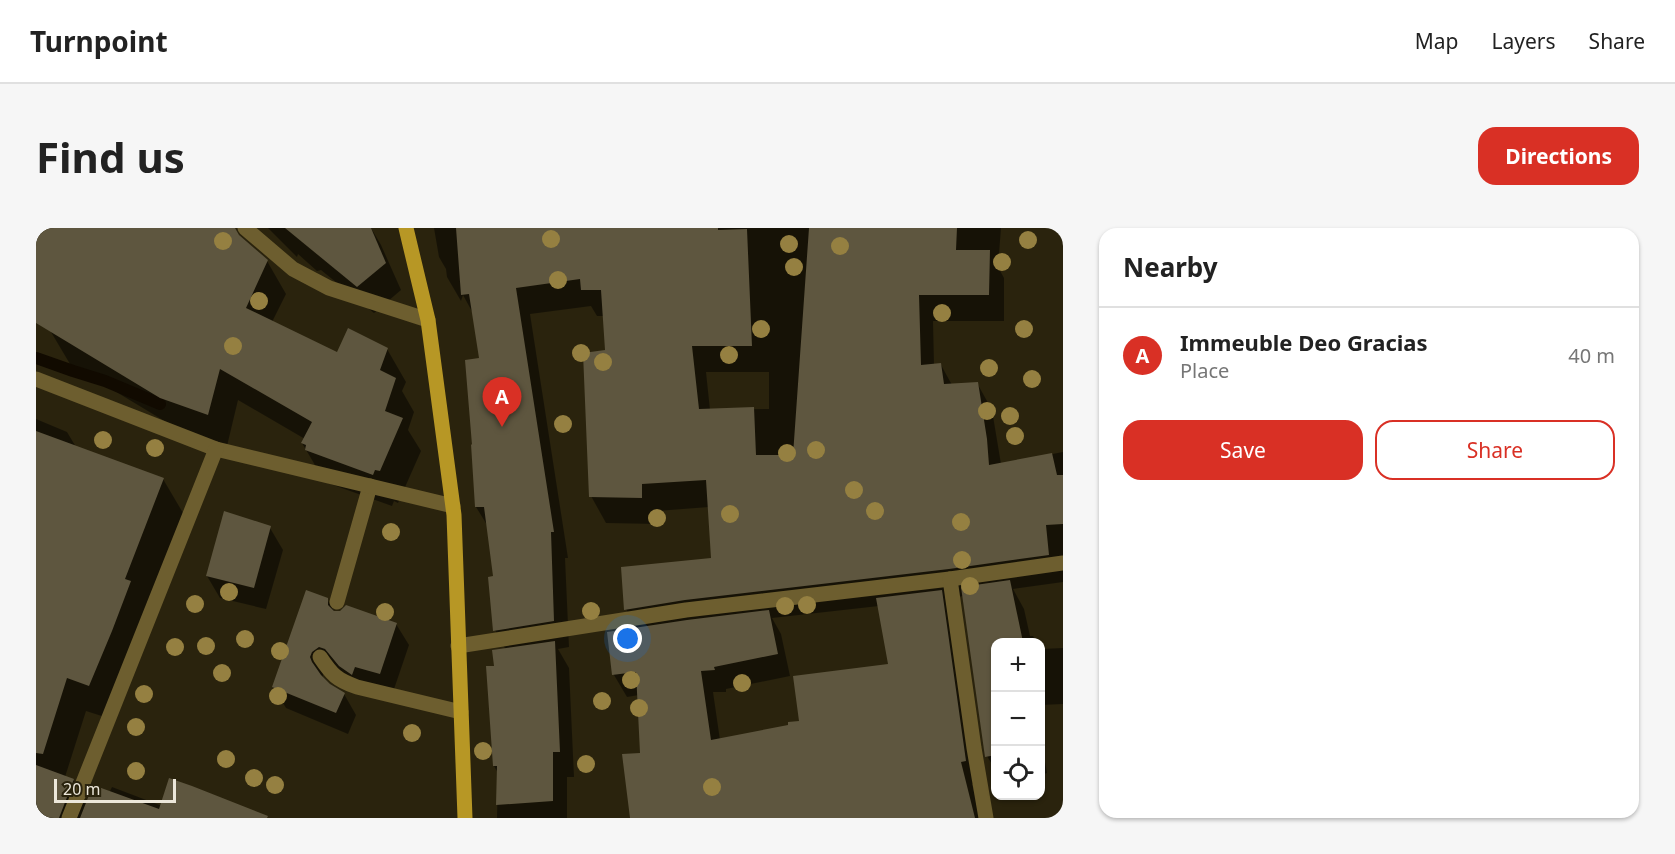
<!DOCTYPE html>
<meta charset="utf-8">
<style>
body{margin:0;font-family:"Noto Sans",sans-serif;background:#f6f6f6;color:#222}
.controls{position:absolute;right:18px;bottom:18px;display:grid;overflow:hidden;border-radius:12px;box-shadow:0 2px 4px #0004}
.controls button{width:54px;height:54px;display:grid;place-items:center;padding:0;border:0;border-bottom:2px solid #e0e0e0;background:#fff;color:#222;font:30px sans-serif}
.scale{position:absolute;left:18px;bottom:15px;width:122px;box-sizing:border-box;padding-left:6px;border:3px solid #ece7da;border-top:0;font-size:16px;line-height:21px;white-space:nowrap;color:#ece7da;-webkit-text-stroke:4px #2a230d;paint-order:stroke}
.you{position:absolute;left:592px;top:411px;width:21px;height:21px;margin:-15px;border:4px solid #fff;border-radius:50%;background:#1a73e8;box-shadow:0 0 0 9px #1a73e833}
.badge{display:grid;place-items:center;width:39px;height:39px;border-radius:50%;background:#d93025;color:#fff;font-size:20px;font-weight:700}
.pin{position:absolute;translate:-50% -50px;filter:drop-shadow(0 2px 3px #0008)}
.pin::after{content:'';position:absolute;top:32px;width:21px;height:18px;background:inherit;clip-path:polygon(0 0,100% 0,50% 100%)}
.list{margin:0;padding:0;list-style:none}
h2{display:flex;justify-content:space-between;align-items:center;height:78px;margin:0;padding:0 24px;font-size:26px}
h2 small{font-size:20px;font-weight:400;color:#767676}
.list li{display:grid;grid-template-columns:39px 1fr auto;gap:18px;align-items:center;box-sizing:border-box;height:96px;padding:0 24px;border-top:2px solid #e0e0e0}
.list b{display:block;font-size:22px;white-space:nowrap}
.list p{margin:0;font-size:20px;white-space:nowrap;color:#767676}
.list em{font-size:20px;font-style:normal;color:#767676}
.actions{display:flex;gap:12px;padding:18px 24px}
.actions a{flex:1;padding:14px 0;border:2px solid #d93025;border-radius:18px;text-align:center;font-size:21px;color:#d93025}
.actions .main{background:#d93025;color:#fff}
.icon{flex:none;width:33px;height:33px;fill:none;stroke:currentColor;stroke-width:2;stroke-linecap:round;stroke-linejoin:round}
.map{position:relative;flex:none;width:1027px;height:590px;overflow:hidden;border-radius:18px}
header{display:flex;align-items:center;gap:36px;box-sizing:border-box;height:84px;padding:0 30px;background:#fff;border-bottom:2px solid #e0e0e0}
header strong{font-size:28px}
nav{display:flex;gap:33px;margin-inline-start:auto;font-size:21px}
.intro{display:flex;align-items:center;justify-content:space-between;box-sizing:border-box;height:144px;padding:0 36px}
h1{margin:0;font-size:42px}
.button{padding:15px 27px;border-radius:18px;background:#d93025;color:#fff;font-size:21px;font-weight:700}
main{display:flex;gap:36px;padding:0 36px}
aside{flex:1;background:#fff;border-radius:18px;box-shadow:0 2px 4px #0004}
.map>svg:first-child{display:block}
.shadow{fill:#0007;fill-rule:evenodd}
.lines{fill:none;stroke-linecap:round;stroke-linejoin:round}
.stream{stroke:#110a00;stroke-width:12}
.building{fill:#5e563f}
.lane{stroke:#6d5e2f;stroke-width:15}
.street{stroke:#6d5e2f;stroke-width:15}
.primary{stroke:#b79725;stroke-width:15}
.tree{fill:#958041}
</style>
<header>
<strong>Turnpoint</strong>
<nav><a>Map</a><a>Layers</a><a>Share</a></nav>
</header>
<div class="intro"><h1>Find us</h1><a class="button">Directions</a></div>
<main>
<div class="map">
<svg width="1027" height="590" viewBox="0 0 1027 590">
<rect width="100%" height="100%" fill="#2a230d"/>
<g class="shadow">
<path d="M 74,0 L 181,0 L 231,33 L 250,66 L 236,94 L 301,126 L 351,121 L 370,154 L 366,163 L 378,184 L 372,202 L 385,223 L 362,275 L 358,273 L 356,278 L 289,254 L 266,215 L 269,211 L 202,172 L 191,218 L 145,203 L 34,136 L 15,104 Z"/>
<path d="M 232,0 L 335,0 L 345,17 L 365,62 L 338,85 L 285,42 L 281,43 L 262,26 L 261,29 Z"/>
<path d="M 398,0 L 965,0 L 962,39 L 968,50 L 968,93 L 897,93 L 898,137 L 905,137 L 916,157 L 941,155 L 956,182 L 965,236 L 1027,224 L 1027,354 L 977,361 L 988,381 L 994,408 L 997,408 L 1001,415 L 960,415 L 960,543 L 951,528 L 928,368 L 909,370 L 918,386 L 942,555 L 936,556 L 945,590 L 596,590 L 588,528 L 606,526 L 603,467 L 591,469 L 578,447 L 573,406 L 601,401 L 590,381 L 677,331 L 673,279 L 621,283 L 621,296 L 570,295 L 555,268 L 570,123 L 568,88 L 561,88 L 555,78 L 494,86 L 532,330 L 529,330 L 533,419 L 522,421 L 533,440 L 538,549 L 531,549 L 531,590 L 461,590 L 462,545 L 458,538 L 459,440 L 470,422 L 459,402 L 459,349 L 453,300 L 440,279 L 445,131 L 438,87 L 427,67 L 425,73 L 411,49 L 410,41 L 403,29 ZM 670,144 L 733,144 L 733,181 L 674,182 ZM 843,378 L 853,437 L 765,494 L 754,498 L 684,512 L 677,464 L 690,464 L 690,461 L 754,448 L 745,406 L 736,390 Z"/>
<path d="M 0,191 L 31,204 L 40,219 L 127,251 L 147,285 L 72,490 L 50,483 L 29,549 L 37,552 L 51,575 L 73,565 L 76,559 L 126,578 L 194,575 L 203,590 L 0,590 Z"/>
<path d="M 234,300 L 247,322 L 230,381 L 184,370 L 171,348 Z"/>
<path d="M 291,371 L 299,385 L 360,396 L 373,417 L 356,467 L 290,443 L 287,447 L 286,450 L 292,456 L 308,466 L 320,487 L 312,506 L 250,480 L 237,458 Z"/>
<path d="M 1027,420 L 1027,476 L 1005,477 L 1005,421 Z"/>
<path d="M 1005,513 L 1011,545 L 1005,547 Z"/>
</g>
<g class="lines">
<path class="stream" d="M 0,130 L 37,143 L 69,153 L 124,176"/>
</g>
<g class="building">
<path d="M 0,0 L 199,0 L 203,7 L 232,32 L 210,80 L 301,124 L 312,100 L 352,120 L 344,142 L 360,150 L 349,183 L 367,190 L 344,243 L 339,242 L 337,247 L 269,222 L 270,217 L 265,215 L 276,194 L 184,141 L 172,187 L 124,170 L 0,95 Z"/>
<path d="M 249,0 L 335,0 L 350,35 L 321,59 Z"/>
<path d="M 420,0 L 682,0 L 682,2 L 711,1 L 716,118 L 656,118 L 663,181 L 718,179 L 720,227 L 757,227 L 773,0 L 921,0 L 920,22 L 954,22 L 953,67 L 883,67 L 885,137 L 905,135 L 908,156 L 942,154 L 951,211 L 953,237 L 1016,225 L 1021,247 L 1027,247 L 1027,296 L 1010,297 L 1013,327 L 913,341 L 649,372 L 588,382 L 585,339 L 675,330 L 670,252 L 606,256 L 606,270 L 553,269 L 547,125 L 569,122 L 565,62 L 545,62 L 544,51 L 480,60 L 518,304 L 515,304 L 518,393 L 457,403 L 452,349 L 457,348 L 448,279 L 439,279 L 435,216 L 436,217 L 429,132 L 443,130 L 433,66 L 425,67 Z"/>
<path d="M 0,203 L 128,250 L 89,351 L 95,353 L 76,403 L 53,458 L 31,450 L 7,526 L 0,525 Z"/>
<path d="M 188,283 L 235,298 L 218,360 L 170,348 Z"/>
<path d="M 974,352 L 987,414 L 960,414 L 960,527 L 949,529 L 925,359 Z"/>
<path d="M 270,362 L 292,370 L 292,377 L 298,383 L 304,383 L 310,377 L 361,395 L 344,446 L 319,439 L 316,447 L 303,438 L 289,421 L 283,419 L 276,424 L 274,429 L 276,434 L 285,447 L 294,456 L 309,465 L 300,485 L 236,459 Z"/>
<path d="M 906,362 L 930,533 L 925,534 L 939,590 L 594,590 L 586,526 L 604,525 L 600,444 L 576,447 L 571,404 L 651,392 L 733,382 L 742,426 L 678,439 L 679,442 L 665,443 L 675,512 L 752,497 L 752,494 L 763,493 L 757,448 L 852,436 L 840,370 Z"/>
<path d="M 519,413 L 524,524 L 517,524 L 517,573 L 460,577 L 461,538 L 457,538 L 450,438 L 458,438 L 456,422 Z"/>
<path d="M 0,537 L 38,551 L 23,590 L 0,590 Z"/>
<path d="M 133,550 L 156,558 L 232,588 L 231,590 L 44,590 L 57,557 L 123,581 Z"/>
</g>
<g class="lines">
<g class="lane">
<path d="M 301,374 L 334,258"/>
<path d="M 284,429 C 296,447 301,452 321,459 L 425,484"/>
</g>
<g class="street">
<path d="M 209,0 L 257,41 L 293,60 L 392,92"/>
<path d="M 0,151 L 180,221 L 417,278"/>
<path d="M 422,418 L 650,382 L 914,351"/>
<path d="M 33,590 L 180,221"/>
<path d="M 950,590 L 938,520 L 914,351 L 1027,335"/>
</g>
<path class="primary" d="M 370,0 L 392,92 L 418,287 L 429,590"/>
</g>
<g class="tree">
<circle cx="515" cy="11" r="9"/>
<circle cx="992" cy="12" r="9"/>
<circle cx="187" cy="13" r="9"/>
<circle cx="753" cy="16" r="9"/>
<circle cx="804" cy="18" r="9"/>
<circle cx="966" cy="34" r="9"/>
<circle cx="758" cy="39" r="9"/>
<circle cx="522" cy="52" r="9"/>
<circle cx="223" cy="73" r="9"/>
<circle cx="906" cy="85" r="9"/>
<circle cx="725" cy="101" r="9"/>
<circle cx="988" cy="101" r="9"/>
<circle cx="197" cy="118" r="9"/>
<circle cx="545" cy="125" r="9"/>
<circle cx="693" cy="127" r="9"/>
<circle cx="567" cy="134" r="9"/>
<circle cx="953" cy="140" r="9"/>
<circle cx="996" cy="151" r="9"/>
<circle cx="951" cy="183" r="9"/>
<circle cx="974" cy="188" r="9"/>
<circle cx="527" cy="196" r="9"/>
<circle cx="979" cy="208" r="9"/>
<circle cx="67" cy="212" r="9"/>
<circle cx="119" cy="220" r="9"/>
<circle cx="780" cy="222" r="9"/>
<circle cx="751" cy="225" r="9"/>
<circle cx="818" cy="262" r="9"/>
<circle cx="839" cy="283" r="9"/>
<circle cx="694" cy="286" r="9"/>
<circle cx="621" cy="290" r="9"/>
<circle cx="925" cy="294" r="9"/>
<circle cx="355" cy="304" r="9"/>
<circle cx="926" cy="332" r="9"/>
<circle cx="934" cy="358" r="9"/>
<circle cx="193" cy="364" r="9"/>
<circle cx="159" cy="376" r="9"/>
<circle cx="771" cy="377" r="9"/>
<circle cx="749" cy="378" r="9"/>
<circle cx="555" cy="383" r="9"/>
<circle cx="349" cy="384" r="9"/>
<circle cx="209" cy="411" r="9"/>
<circle cx="170" cy="418" r="9"/>
<circle cx="139" cy="419" r="9"/>
<circle cx="244" cy="423" r="9"/>
<circle cx="186" cy="445" r="9"/>
<circle cx="595" cy="452" r="9"/>
<circle cx="706" cy="455" r="9"/>
<circle cx="108" cy="466" r="9"/>
<circle cx="242" cy="468" r="9"/>
<circle cx="566" cy="473" r="9"/>
<circle cx="603" cy="480" r="9"/>
<circle cx="100" cy="499" r="9"/>
<circle cx="376" cy="505" r="9"/>
<circle cx="447" cy="523" r="9"/>
<circle cx="190" cy="531" r="9"/>
<circle cx="550" cy="536" r="9"/>
<circle cx="100" cy="543" r="9"/>
<circle cx="218" cy="550" r="9"/>
<circle cx="239" cy="557" r="9"/>
<circle cx="676" cy="559" r="9"/>
</g>
</svg>
<div class="controls">
<button>+</button>
<button>−</button>
<button><svg class="icon" aria-label="locate" viewBox="0 0 24 24"><circle cx="12" cy="12" r="6"/><path d="M12 2v4M12 18v4M2 12h4M18 12h4"/></svg></button>
</div>
<div class="scale">20 m</div>
<div class="you"></div>
<div class="pin badge" style="left:466px;top:199px">A</div>
</div>
<aside>
<h2>Nearby<small></small></h2>
<ul class="list">
<li><span class="badge">A</span><div><b>Immeuble Deo Gracias</b><p>Place</p></div><em>40 m</em></li>
</ul>
<div class="actions"><a class="main">Save</a><a>Share</a></div>
</aside>
</main>
